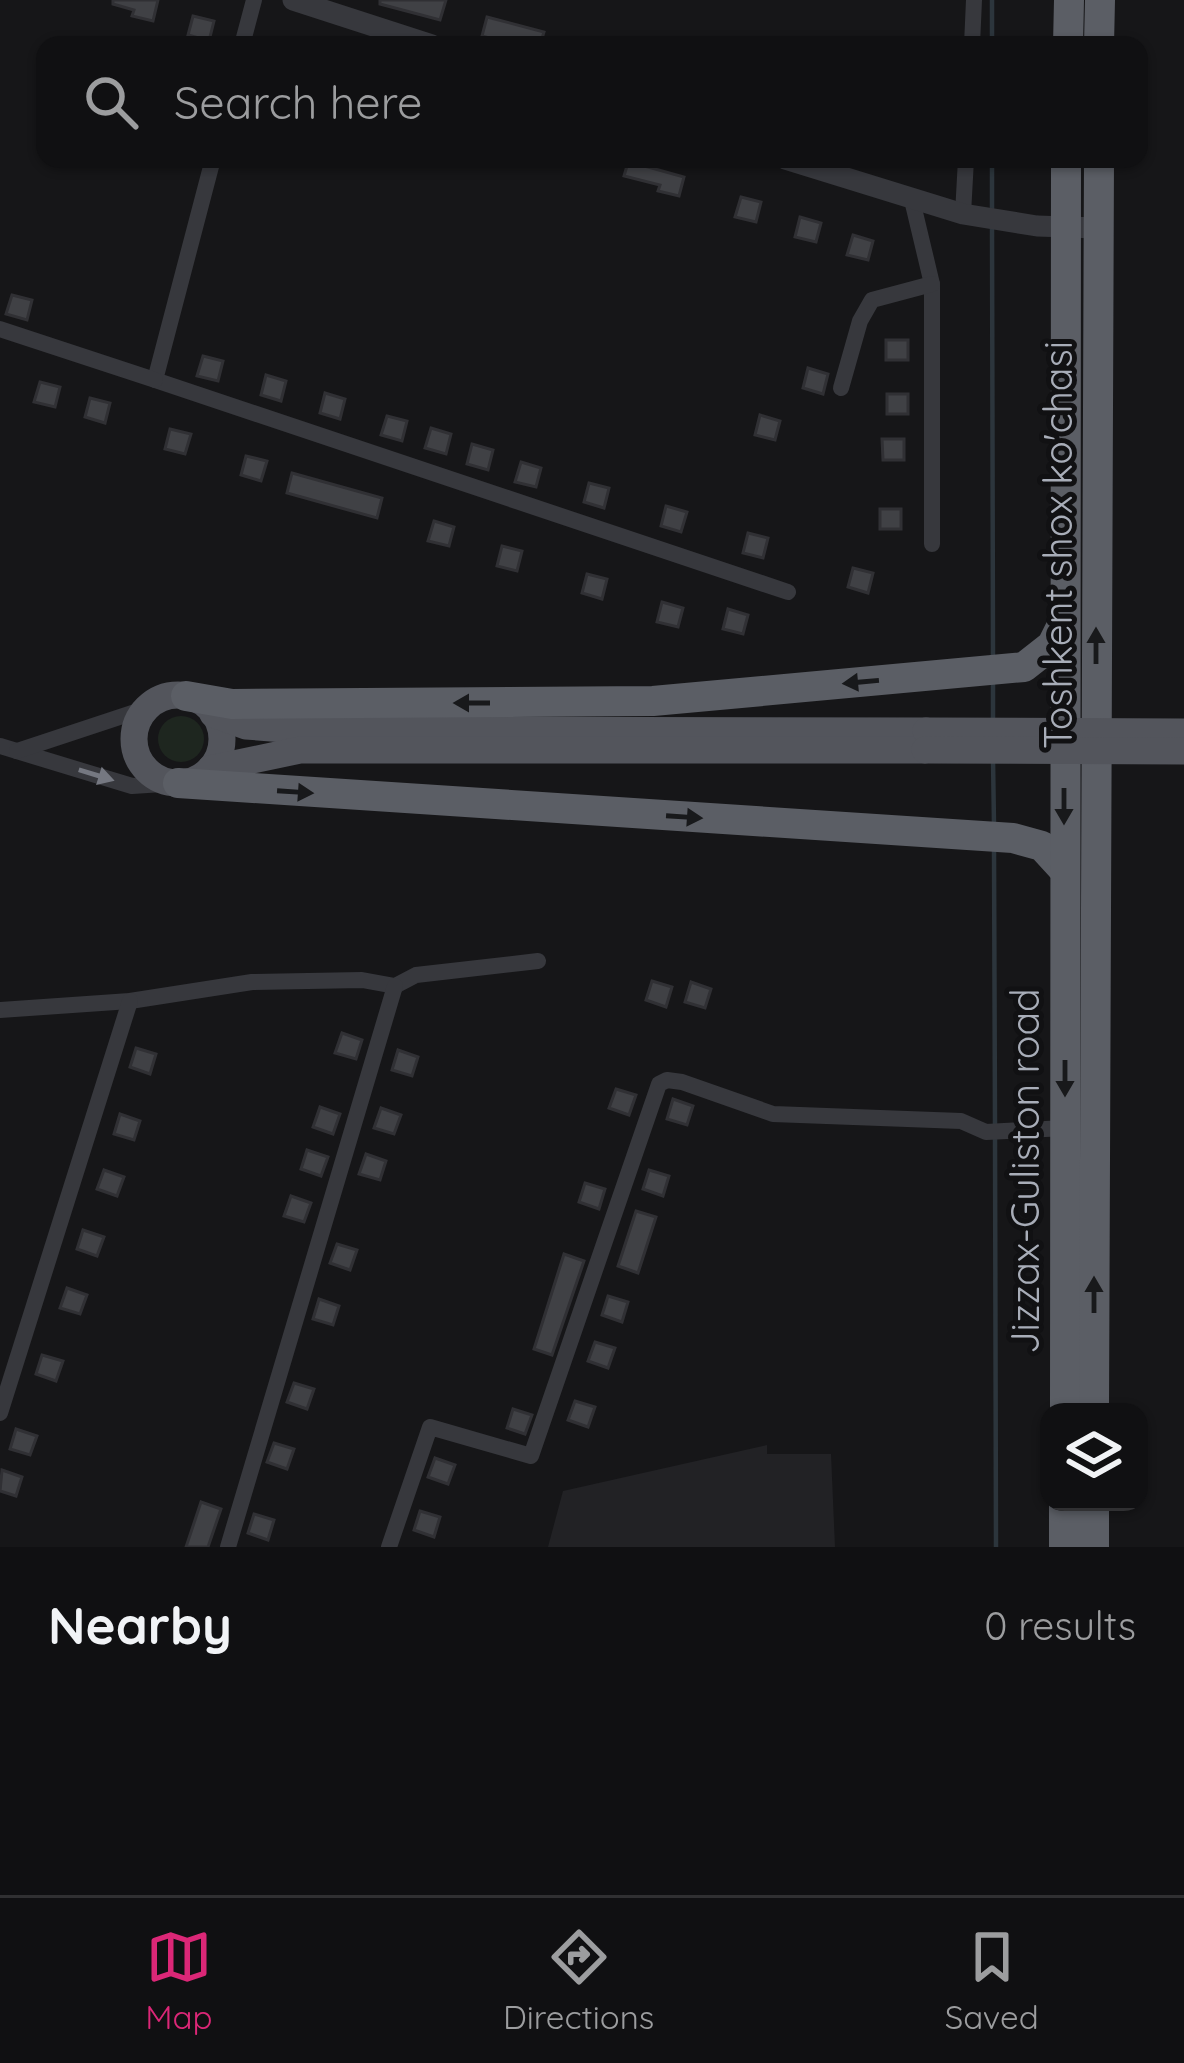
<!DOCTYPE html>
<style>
body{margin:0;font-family:Quicksand,sans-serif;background:#19191b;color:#f1f3f6}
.controls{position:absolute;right:36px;bottom:36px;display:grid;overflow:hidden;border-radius:24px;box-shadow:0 3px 9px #0004}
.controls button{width:108px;height:108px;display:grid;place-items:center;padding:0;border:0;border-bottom:3px solid #303032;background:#101012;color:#f1f3f6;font:60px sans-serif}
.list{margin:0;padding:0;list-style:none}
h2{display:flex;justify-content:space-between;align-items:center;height:156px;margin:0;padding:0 48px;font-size:51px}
h2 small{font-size:39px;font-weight:400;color:#9c9d9f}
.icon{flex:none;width:66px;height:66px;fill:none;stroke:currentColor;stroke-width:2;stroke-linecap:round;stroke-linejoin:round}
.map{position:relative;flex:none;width:1184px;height:1547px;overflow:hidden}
.search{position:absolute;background:#101012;box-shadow:0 3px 9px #0004;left:36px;right:36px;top:36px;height:132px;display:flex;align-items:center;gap:30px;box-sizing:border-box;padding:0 42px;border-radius:24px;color:#9c9d9f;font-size:45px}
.sheet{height:348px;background:#101012}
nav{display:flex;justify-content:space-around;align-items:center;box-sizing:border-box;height:168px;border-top:3px solid #303032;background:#101012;font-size:33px;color:#9c9d9f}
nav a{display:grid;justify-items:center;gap:6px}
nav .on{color:#db2777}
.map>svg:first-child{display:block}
.built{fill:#222225}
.green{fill:#1e261f}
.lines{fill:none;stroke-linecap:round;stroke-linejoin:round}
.stream{stroke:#2c353c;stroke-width:4.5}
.building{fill:#404145;stroke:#303034;stroke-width:3}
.minor{stroke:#37383d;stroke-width:16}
.tertiary{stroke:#37383d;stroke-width:21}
.primary{stroke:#53555c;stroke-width:27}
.trunk{stroke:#5b5e65;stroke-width:30}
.primary-bridge{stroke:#53555c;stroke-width:27}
.oneway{fill:#18191b}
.oneway2{fill:#757881}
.labels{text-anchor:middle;stroke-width:10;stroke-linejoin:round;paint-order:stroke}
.street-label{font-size:39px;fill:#a8adb8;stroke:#111113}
</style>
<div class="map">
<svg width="1184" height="1547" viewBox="0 0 1184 1547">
<rect width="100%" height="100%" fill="#161618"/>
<path class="built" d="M 767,1445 L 767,1454 L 831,1454 L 835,1547 L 548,1547 L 563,1491 Z"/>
<circle class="green" cx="181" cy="739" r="23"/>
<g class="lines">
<g class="stream">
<path d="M 992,0 L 992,45"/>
<path d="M 992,159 L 992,213"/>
<path d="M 992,225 L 993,657"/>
<path d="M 993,681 L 993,723"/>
<path d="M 993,759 L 994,825"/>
<path d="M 994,849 L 995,1125"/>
<path d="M 995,1137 L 996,1547"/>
</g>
</g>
<g class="building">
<path d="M 113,0 L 158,0 L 153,21 L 132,16 L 134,10 L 113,4 Z"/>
<path d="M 380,0 L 446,0 L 440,20 L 380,4 Z"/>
<path d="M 193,16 L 214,21 L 209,41 L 188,35 Z"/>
<path d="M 487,17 L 544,32 L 540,45 L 514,45 L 482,36 Z"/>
<path d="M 629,159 L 650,162 L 648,167 L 684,177 L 679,196 L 658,191 L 660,185 L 624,176 Z"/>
<path d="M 741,197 L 761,202 L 756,222 L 735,217 Z"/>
<path d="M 800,217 L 821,223 L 816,242 L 795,237 Z"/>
<path d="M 853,235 L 873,241 L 868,260 L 847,255 Z"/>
<path d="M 12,295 L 32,300 L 27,320 L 6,314 Z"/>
<rect x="886" y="340" width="22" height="20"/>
<path d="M 203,356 L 223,361 L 218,381 L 197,376 Z"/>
<path d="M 808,368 L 828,374 L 823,394 L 803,388 Z"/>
<path d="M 266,375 L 286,381 L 281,401 L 261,395 Z"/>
<path d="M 40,382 L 60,387 L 55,407 L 34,402 Z"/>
<path d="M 325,393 L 345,399 L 340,419 L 320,413 Z"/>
<rect x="887" y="394" width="21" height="20"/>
<path d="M 90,398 L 110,403 L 105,423 L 85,417 Z"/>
<path d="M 760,415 L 780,421 L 775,440 L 755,435 Z"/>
<path d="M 387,416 L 407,421 L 402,441 L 381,435 Z"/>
<path d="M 431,428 L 451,434 L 446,454 L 425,448 Z"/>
<path d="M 170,429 L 191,434 L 185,454 L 165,449 Z"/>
<path d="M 882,439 L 904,439 L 904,460 L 883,460 Z"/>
<path d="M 472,444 L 493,450 L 488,470 L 467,464 Z"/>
<path d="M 246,456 L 267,461 L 261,481 L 241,475 Z"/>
<path d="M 521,462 L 541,468 L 536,487 L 515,482 Z"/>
<path d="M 292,473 L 382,498 L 377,518 L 287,493 Z"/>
<path d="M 589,483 L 609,488 L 604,508 L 584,502 Z"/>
<path d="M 666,506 L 687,512 L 681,532 L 661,526 Z"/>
<rect x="880" y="509" width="21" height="20"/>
<path d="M 434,521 L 454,527 L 449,546 L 428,541 Z"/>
<path d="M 748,533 L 768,538 L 763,558 L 743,553 Z"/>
<path d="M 502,546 L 522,551 L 517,571 L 497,566 Z"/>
<path d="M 853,568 L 873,573 L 868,593 L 848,587 Z"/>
<path d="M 587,574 L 607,579 L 602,599 L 582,593 Z"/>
<path d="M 662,602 L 683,608 L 678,627 L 657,622 Z"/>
<path d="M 728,609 L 748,615 L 743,634 L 723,629 Z"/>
<path d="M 652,981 L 672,987 L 666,1007 L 646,1000 Z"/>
<path d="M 691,982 L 711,989 L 705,1008 L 685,1002 Z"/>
<path d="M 342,1033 L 362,1040 L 356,1059 L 335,1053 Z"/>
<path d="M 136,1048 L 156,1054 L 150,1074 L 130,1067 Z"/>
<path d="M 398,1050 L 418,1057 L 412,1076 L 392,1070 Z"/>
<path d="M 616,1089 L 636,1095 L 629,1115 L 609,1108 Z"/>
<path d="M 673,1099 L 693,1106 L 687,1125 L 667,1119 Z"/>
<path d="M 320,1107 L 340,1114 L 333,1134 L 313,1127 Z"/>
<path d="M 381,1108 L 401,1115 L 394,1134 L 374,1128 Z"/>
<path d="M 120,1114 L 140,1121 L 134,1140 L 114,1134 Z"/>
<path d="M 307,1150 L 328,1157 L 321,1176 L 301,1169 Z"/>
<path d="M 366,1154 L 386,1161 L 380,1180 L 359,1174 Z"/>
<path d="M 104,1170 L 124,1177 L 117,1196 L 97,1189 Z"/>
<path d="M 649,1170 L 669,1176 L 663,1196 L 643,1189 Z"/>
<path d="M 585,1183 L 605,1189 L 599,1209 L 579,1202 Z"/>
<path d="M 291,1196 L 311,1203 L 304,1222 L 284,1216 Z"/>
<path d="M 636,1211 L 656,1217 L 638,1273 L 618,1266 Z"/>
<path d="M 83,1230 L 104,1237 L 97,1256 L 77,1249 Z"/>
<path d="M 337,1244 L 357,1250 L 350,1270 L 330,1263 Z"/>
<path d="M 564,1254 L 584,1261 L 552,1355 L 534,1349 Z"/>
<path d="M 67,1288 L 87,1295 L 80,1314 L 60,1308 Z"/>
<path d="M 608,1296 L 628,1302 L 622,1322 L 602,1315 Z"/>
<path d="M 319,1299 L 339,1306 L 333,1325 L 313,1319 Z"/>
<path d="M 595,1342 L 615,1348 L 608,1368 L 588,1361 Z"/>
<path d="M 42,1355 L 63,1361 L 56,1381 L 36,1374 Z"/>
<path d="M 294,1383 L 314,1389 L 307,1409 L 287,1402 Z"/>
<path d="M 575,1401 L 595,1407 L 588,1427 L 568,1420 Z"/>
<path d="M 513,1409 L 532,1415 L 525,1434 L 507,1428 Z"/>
<path d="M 16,1429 L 37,1436 L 30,1455 L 10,1449 Z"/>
<path d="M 274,1443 L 294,1449 L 287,1469 L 267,1462 Z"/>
<path d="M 435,1458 L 455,1465 L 448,1484 L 428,1477 Z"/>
<path d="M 2,1470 L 22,1477 L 16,1496 L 0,1491 Z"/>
<path d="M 201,1502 L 221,1509 L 208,1547 L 186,1547 Z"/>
<path d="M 420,1511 L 440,1517 L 434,1537 L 414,1530 Z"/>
<path d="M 254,1514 L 274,1520 L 268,1540 L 248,1533 Z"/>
</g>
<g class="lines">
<g class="minor">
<path d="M 242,45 L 254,0"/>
<path d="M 972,45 L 974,0"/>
<path d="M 213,159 L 155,380 L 788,592"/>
<path d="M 912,200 L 932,284 L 932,544"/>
<path d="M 963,214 L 966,159"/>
<path d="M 0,329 L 155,380"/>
<path d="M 841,388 L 860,321 L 872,300 L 932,284"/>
<path d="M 0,746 L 132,786 L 178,783"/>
<path d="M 17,751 L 147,708"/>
<path d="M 0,1010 L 130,1001 L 252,982 L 362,980 L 395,986 L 416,975 L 538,961"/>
<path d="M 0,1413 L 130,1001"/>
<path d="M 228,1547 L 395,986"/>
<path d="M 389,1547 L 430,1427 L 531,1456 L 659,1084 L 667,1080 L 682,1082 L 773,1114 L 961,1121 L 986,1132 L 1065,1128"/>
</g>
<g class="tertiary">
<path d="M 293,0 L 432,45"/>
<path d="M 785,159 L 963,214 L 1037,226 L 1098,228"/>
</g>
<g class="primary">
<circle cx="178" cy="739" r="44"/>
<path d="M 213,714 L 246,726 L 297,730 L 926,731"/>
<path d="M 210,769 L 300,750 L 925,750"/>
</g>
<g class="trunk">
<path d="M 1068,45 L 1069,0"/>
<path d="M 1099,45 L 1100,0"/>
<path d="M 186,696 L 232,704 L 653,701 L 1024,667 L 1052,645 L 1065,619"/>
<path d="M 178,783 L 1013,838 L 1042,846 L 1064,870"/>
<path d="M 1065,1412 L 1066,159"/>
<path d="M 1094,1412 L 1099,159"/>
<path d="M 1064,1547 L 1064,1502"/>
<path d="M 1094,1547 L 1094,1502"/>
</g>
<g class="primary-bridge">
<path d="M 926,731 L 1184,732"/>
<path d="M 925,750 L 1184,751"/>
</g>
</g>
<defs><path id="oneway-solid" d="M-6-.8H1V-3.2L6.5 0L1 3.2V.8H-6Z" transform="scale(3)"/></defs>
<g class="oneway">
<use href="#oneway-solid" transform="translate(1096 646) rotate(-90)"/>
<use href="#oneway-solid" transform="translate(861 682) rotate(175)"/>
<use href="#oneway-solid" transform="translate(472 703) rotate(180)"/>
<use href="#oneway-solid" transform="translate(295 792) rotate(4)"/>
<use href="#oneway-solid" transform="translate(1064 806) rotate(90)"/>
<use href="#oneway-solid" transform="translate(684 817) rotate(4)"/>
<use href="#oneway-solid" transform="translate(1065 1078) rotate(90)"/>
<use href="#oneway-solid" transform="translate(1094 1295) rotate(-90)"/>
</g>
<use class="oneway2" href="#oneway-solid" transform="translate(96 775) rotate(17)"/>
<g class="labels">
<g class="street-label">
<text transform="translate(1058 545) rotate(-90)" y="14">Toshkent shox ko'chasi</text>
<text transform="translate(1025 1171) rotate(-90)" y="14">Jizzax-Guliston road</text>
</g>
</g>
</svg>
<div class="controls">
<button><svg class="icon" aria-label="layers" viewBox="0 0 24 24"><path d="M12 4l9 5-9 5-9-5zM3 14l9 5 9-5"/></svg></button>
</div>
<div class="search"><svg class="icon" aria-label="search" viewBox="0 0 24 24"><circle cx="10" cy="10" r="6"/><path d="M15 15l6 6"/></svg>Search here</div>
</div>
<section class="sheet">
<h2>Nearby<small>0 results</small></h2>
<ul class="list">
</ul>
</section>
<nav>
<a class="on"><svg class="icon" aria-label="map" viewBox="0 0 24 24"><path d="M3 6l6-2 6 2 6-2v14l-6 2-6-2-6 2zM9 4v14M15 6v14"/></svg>Map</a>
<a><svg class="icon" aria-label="directions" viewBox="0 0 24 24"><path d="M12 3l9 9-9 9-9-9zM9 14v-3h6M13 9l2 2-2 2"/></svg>Directions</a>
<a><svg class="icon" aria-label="saved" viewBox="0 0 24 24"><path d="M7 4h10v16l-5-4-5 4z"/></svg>Saved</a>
</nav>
